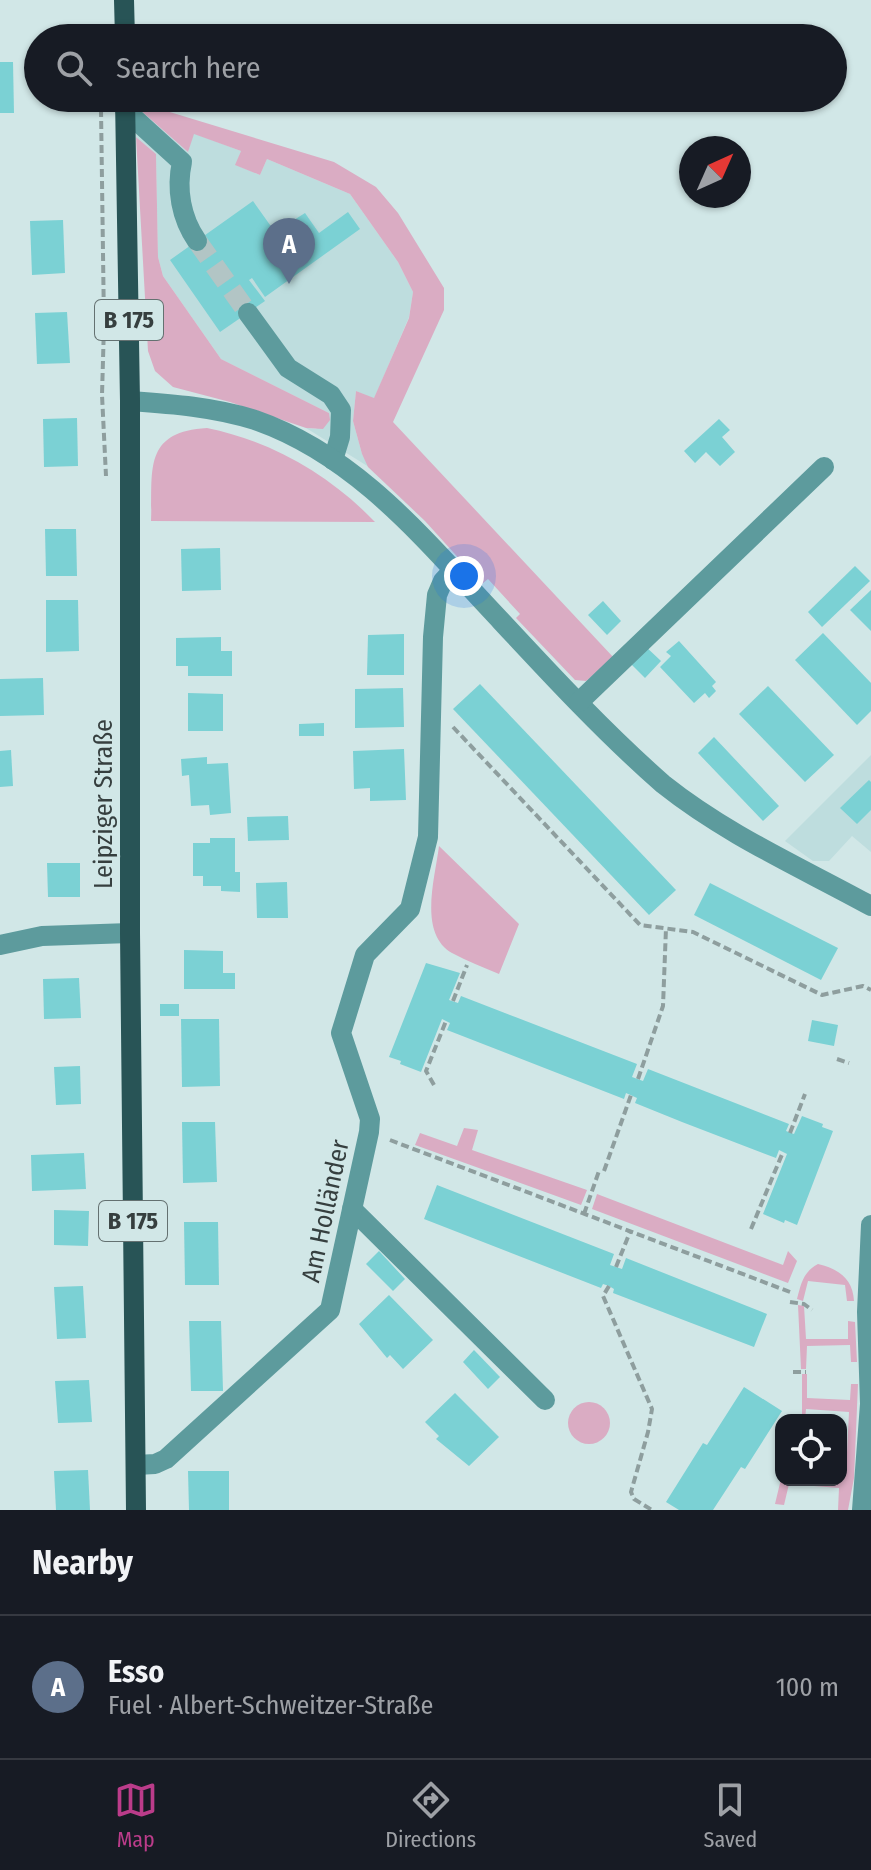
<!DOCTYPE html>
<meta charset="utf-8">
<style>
body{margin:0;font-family:"Fira Sans Condensed",sans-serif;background:#242831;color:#f1f3f6}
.controls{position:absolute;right:24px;bottom:24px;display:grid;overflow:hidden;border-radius:16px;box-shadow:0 2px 6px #0004}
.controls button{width:72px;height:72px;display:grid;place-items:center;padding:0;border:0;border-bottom:2px solid #363941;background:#171b24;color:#f1f3f6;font:40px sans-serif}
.compass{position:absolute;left:679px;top:136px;width:72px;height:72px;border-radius:50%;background:#171b24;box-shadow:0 2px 6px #0004;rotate:45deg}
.you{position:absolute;left:464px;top:576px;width:28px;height:28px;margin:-20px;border:6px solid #fff;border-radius:50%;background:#1a73e8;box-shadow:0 0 0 12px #1a73e833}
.badge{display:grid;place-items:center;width:52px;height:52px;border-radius:50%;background:#bb3c8a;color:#fff;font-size:26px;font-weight:700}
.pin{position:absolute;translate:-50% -66px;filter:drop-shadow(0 2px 4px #0008)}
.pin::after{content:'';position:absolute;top:42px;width:28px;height:24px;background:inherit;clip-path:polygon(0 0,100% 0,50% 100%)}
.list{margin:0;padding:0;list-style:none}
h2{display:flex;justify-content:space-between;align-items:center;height:104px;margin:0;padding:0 32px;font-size:34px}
h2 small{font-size:26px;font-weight:400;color:#9ea1a6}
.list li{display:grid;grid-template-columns:52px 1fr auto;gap:24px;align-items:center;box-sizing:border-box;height:144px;padding:0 32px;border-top:2px solid #363941}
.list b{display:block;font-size:30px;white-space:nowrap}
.list p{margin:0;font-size:26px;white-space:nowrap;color:#9ea1a6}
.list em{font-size:26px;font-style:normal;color:#9ea1a6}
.icon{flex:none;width:44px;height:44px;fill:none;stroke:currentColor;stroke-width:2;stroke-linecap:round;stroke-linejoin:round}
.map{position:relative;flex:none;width:871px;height:1510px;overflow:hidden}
.search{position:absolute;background:#171b24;box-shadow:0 2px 6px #0004;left:24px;right:24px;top:24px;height:88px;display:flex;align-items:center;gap:20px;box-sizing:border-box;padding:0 28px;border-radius:44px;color:#9ea1a6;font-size:30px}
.sheet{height:248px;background:#171b24}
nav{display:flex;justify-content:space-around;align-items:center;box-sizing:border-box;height:112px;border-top:2px solid #363941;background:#171b24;font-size:22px;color:#9ea1a6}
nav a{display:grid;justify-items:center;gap:4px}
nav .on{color:#bb3c8a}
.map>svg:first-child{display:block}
.built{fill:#beddde}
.green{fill:#daacc3}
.building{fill:#7bd1d4}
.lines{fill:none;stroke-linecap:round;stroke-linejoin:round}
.minor-tunnel{stroke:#b2c5c5;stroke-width:20;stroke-dasharray:20 10;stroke-linecap:butt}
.path{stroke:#8e9e9e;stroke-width:4;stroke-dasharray:8 4;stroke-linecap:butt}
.minor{stroke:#5d9b9d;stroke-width:20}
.major{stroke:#285456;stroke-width:20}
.labels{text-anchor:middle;stroke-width:6;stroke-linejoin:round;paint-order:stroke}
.shield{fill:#d1e7e7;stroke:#647171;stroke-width:2}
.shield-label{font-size:24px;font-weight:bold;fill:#363f3f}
.street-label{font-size:26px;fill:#363f3f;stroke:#d1e7e7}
</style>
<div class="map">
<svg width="871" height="1510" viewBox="0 0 871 1510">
<rect width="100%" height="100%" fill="#d1e7e7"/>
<g class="built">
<path d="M 135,102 L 139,109 L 188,152 L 193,133 L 241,151 L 236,165 L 260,175 L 267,159 L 350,194 L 398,262 L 413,292 L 409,317 L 374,399 L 356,391 L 353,421 L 362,454 L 369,467 L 306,428 L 316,429 L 329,413 L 221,359 L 163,276 L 158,257 L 156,154 L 136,137 Z"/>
<path d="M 871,755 L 871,852 L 852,836 L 829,861 L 813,861 L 785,841 Z"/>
</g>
<g class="green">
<path d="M 135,98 L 149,98 L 150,106 L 334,162 L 376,187 L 398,213 L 444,288 L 444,310 L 393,422 L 614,658 L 586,681 L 575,680 L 516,618 L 520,614 L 488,579 L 482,584 L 425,521 L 368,467 L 362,454 L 353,421 L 356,391 L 374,398 L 409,318 L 413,292 L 398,262 L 350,194 L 267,159 L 260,175 L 235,165 L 241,151 L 194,134 L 188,152 L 139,109 Z"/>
<path d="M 136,137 L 156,154 L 158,257 L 163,276 L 221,359 L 329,413 L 330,420 L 323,429 L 306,428 L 230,402 L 173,387 L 155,371 L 148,351 Z"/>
<path d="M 207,428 C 271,441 330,475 375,522 L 151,521 C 153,471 142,432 207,428 Z"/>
<path d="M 439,846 L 519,924 L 499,974 C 483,967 467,961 452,953 C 418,933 435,879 439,846 Z"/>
<path d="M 464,1128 L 478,1130 L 472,1150 L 587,1190 L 581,1205 L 415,1145 L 420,1133 L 457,1146 Z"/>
<path d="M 597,1194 L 783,1265 L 788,1251 L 797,1261 L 788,1283 L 592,1209 Z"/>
<path d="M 818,1264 C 839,1269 853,1279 854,1301 L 847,1301 L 845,1285 L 808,1281 L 803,1301 L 797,1299 C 801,1284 803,1272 818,1264 Z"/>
<path d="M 798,1305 L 804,1306 L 806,1339 L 848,1339 L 848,1321 L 855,1322 L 857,1362 L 851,1362 L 850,1345 L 807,1346 L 806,1369 L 801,1369 Z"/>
<path d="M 802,1374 L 807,1374 L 807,1398 L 850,1400 L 851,1384 L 858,1384 L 854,1478 L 848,1510 L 838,1510 L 839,1488 L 789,1484 L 784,1505 L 775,1504 L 781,1479 L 841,1480 L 841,1473 L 846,1473 L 849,1412 L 806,1409 L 805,1420 L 802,1420 Z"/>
<circle cx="589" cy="1423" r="21"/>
</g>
<g class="building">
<path d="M 0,62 L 13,62 L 14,113 L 0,113 Z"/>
<path d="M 253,201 L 275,232 L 305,213 L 319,233 L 348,212 L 360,229 L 265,297 L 252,278 L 249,280 L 265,301 L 220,332 L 170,260 Z"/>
<path d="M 63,220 L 65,273 L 32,275 L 30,221 Z"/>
<path d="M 67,312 L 70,363 L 37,364 L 35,313 Z"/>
<path d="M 77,418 L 78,466 L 44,467 L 43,419 Z"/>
<path d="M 719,419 L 730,430 L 722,437 L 735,452 L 720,466 L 706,452 L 695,463 L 684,451 Z"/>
<path d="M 45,529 L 76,529 L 77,576 L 46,576 Z"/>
<path d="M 220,548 L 221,590 L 182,591 L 181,549 Z"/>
<path d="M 855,566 L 870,581 L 822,627 L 808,612 Z"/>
<path d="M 871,590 L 871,631 L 850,610 Z"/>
<path d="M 46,600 L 78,600 L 79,651 L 46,652 Z"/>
<path d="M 603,601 L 621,621 L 607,635 L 588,615 Z"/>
<path d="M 823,633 L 871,683 L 871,711 L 857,725 L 795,660 Z"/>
<path d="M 404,634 L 404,675 L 367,675 L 368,635 Z"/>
<path d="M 221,637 L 221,651 L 232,651 L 232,676 L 188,676 L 188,666 L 176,666 L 176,638 Z"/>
<path d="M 679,641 L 716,682 L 712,686 L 716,691 L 709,698 L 705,693 L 694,703 L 660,667 L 671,656 L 666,652 Z"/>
<path d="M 644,645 L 661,661 L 645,678 L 629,662 Z"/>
<path d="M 43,678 L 44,715 L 0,716 L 0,679 Z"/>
<path d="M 480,684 L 676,890 L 649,915 L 453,709 Z"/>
<path d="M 768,686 L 834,755 L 805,782 L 739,714 Z"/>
<path d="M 403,688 L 404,727 L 355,728 L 355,689 Z"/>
<path d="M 188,693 L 223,694 L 223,731 L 188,731 Z"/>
<path d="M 324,723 L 324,736 L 299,736 L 299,724 Z"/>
<path d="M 714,737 L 779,806 L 763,821 L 698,753 Z"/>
<path d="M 404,749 L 406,800 L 370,801 L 370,788 L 354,789 L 353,751 Z"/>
<path d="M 11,750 L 13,786 L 0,787 L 0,751 Z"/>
<path d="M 207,757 L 207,764 L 228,763 L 231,813 L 210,815 L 209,805 L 191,806 L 189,775 L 182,776 L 181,759 Z"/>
<path d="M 869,780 L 871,782 L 871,810 L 857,824 L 840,808 Z"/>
<path d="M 288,816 L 289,840 L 248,841 L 247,817 Z"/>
<path d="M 210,838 L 235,838 L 235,872 L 240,872 L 240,892 L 221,891 L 221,886 L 203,886 L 203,876 L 193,876 L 193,843 L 210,843 Z"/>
<path d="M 47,863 L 80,863 L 80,897 L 48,897 Z"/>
<path d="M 287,882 L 288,918 L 257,918 L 256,883 Z"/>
<path d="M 710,883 L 838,948 L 821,980 L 694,915 Z"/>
<path d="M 184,950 L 223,951 L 223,973 L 235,973 L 235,989 L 184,989 Z"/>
<path d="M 426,963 L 460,973 L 449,1000 L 458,1003 L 461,996 L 637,1064 L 632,1077 L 643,1081 L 648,1069 L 789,1124 L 786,1131 L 794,1134 L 802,1116 L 823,1124 L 822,1127 L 833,1131 L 797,1225 L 785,1220 L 784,1223 L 763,1214 L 787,1154 L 779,1150 L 776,1158 L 682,1122 L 635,1103 L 637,1098 L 626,1093 L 624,1099 L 447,1030 L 450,1023 L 442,1019 L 421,1072 L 400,1064 L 401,1061 L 389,1057 Z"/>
<path d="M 79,978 L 81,1018 L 44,1019 L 43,979 Z"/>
<rect x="160" y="1004" width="19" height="12"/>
<path d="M 181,1019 L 219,1019 L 220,1086 L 182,1087 Z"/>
<path d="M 812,1020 L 838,1025 L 834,1046 L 808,1041 Z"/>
<path d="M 80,1066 L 81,1104 L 56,1105 L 54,1067 Z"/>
<path d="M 182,1122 L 215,1122 L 217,1182 L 183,1183 Z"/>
<path d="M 84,1153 L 86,1189 L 32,1191 L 31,1155 Z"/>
<path d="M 437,1185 L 614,1254 L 610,1265 L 622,1269 L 626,1258 L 767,1314 L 754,1347 L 613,1293 L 614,1289 L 609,1286 L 603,1284 L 601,1288 L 424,1219 Z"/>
<path d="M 54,1210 L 89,1211 L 88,1246 L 54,1245 Z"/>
<path d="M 184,1222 L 218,1222 L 219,1285 L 185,1285 Z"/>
<path d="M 379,1251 L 405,1279 L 393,1291 L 366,1264 Z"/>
<path d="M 83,1286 L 86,1338 L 57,1339 L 54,1287 Z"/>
<path d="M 389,1295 L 433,1340 L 403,1369 L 390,1355 L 387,1358 L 359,1324 Z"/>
<path d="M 189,1321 L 221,1321 L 223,1391 L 191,1391 Z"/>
<path d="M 474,1350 L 500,1377 L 488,1389 L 463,1362 Z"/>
<path d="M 89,1380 L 92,1422 L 58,1423 L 55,1381 Z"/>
<path d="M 744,1387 L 782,1411 L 745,1469 L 741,1467 L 713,1510 L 679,1510 L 666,1502 L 703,1443 L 707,1445 Z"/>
<path d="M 455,1393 L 499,1437 L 469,1466 L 436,1439 L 439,1436 L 425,1422 Z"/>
<path d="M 88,1470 L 90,1510 L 56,1510 L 54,1471 Z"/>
<path d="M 188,1471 L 229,1471 L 229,1510 L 189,1510 Z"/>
</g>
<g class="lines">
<path class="minor-tunnel" d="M 197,241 L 248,313"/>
<g class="path">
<path d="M 101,109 L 104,325 L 102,395 L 106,476"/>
<path d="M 453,727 L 640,925 L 693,932 L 822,995 L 863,986 L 871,990"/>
<path d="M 453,1001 L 467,965"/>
<path d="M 837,1059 L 849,1063"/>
<path d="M 638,1079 L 663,1006 L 666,928"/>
<path d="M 434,1085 L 426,1071 L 446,1021"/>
<path d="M 790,1133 L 805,1094"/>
<path d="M 390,1140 L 790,1292"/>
<path d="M 604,1171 L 631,1095"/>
<path d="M 584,1214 L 599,1171"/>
<path d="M 751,1229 L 783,1152"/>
<path d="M 616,1267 L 630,1232"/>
<path d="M 609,1286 L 603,1296 L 652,1409 L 648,1432 L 631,1492 L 634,1499 L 652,1510"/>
<path d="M 790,1302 L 804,1304 L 812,1310"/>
<path d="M 793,1372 L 806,1372"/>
</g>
<g class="minor">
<path d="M 125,110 L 182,162 C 176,189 181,218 197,241"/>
<path d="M 248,313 L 288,368 L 331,395 L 341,410 L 340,437 L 333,460"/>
<path d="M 130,401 C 172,404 214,407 255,420 C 359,456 428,544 501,621 C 553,677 606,734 663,784 C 727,835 800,867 871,906"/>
<path d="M 579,702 L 824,467"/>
<path d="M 0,945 L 42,936 L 130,933"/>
<path d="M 352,1209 L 545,1400"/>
<path d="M 136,1465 L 155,1464 L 166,1459 L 330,1310 L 369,1132 L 370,1119 L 341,1033 L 365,955 L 410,909 L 428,837 L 433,637 L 437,595 L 443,581 L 454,569"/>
<path d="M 862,1510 L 870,1404 L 867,1312 L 871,1225"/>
</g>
<g class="major">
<path d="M 124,0 L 125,38"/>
<path d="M 125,98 L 130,401 L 130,933 L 136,1510"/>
</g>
</g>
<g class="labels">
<g class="shield">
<rect x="95" y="300" width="68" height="40" rx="6"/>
<rect x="99" y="1201" width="68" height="40" rx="6"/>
</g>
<g class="shield-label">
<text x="129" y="328">B 175</text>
<text x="133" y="1229">B 175</text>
</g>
<g class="street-label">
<text transform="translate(103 804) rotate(-90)" y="9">Leipziger Straße</text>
<text transform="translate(325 1211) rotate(-78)" y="9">Am Holländer</text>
</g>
</g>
</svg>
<div class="controls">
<button><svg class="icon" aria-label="locate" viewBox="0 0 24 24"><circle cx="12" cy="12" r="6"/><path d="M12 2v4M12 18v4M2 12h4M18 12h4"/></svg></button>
</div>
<svg class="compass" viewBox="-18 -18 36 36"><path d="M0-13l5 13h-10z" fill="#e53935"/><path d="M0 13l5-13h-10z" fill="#9ea1a6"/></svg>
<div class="you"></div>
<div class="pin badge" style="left:289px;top:284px;background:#5c6f8a">A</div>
<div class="search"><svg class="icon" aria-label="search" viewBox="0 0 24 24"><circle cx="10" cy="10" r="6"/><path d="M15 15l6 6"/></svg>Search here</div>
</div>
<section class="sheet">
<h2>Nearby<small></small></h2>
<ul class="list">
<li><span class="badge" style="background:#5c6f8a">A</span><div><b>Esso</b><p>Fuel · Albert-Schweitzer-Straße</p></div><em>100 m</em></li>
</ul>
</section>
<nav>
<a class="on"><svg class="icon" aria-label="map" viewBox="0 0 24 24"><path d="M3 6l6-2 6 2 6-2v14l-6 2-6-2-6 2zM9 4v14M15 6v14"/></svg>Map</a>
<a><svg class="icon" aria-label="directions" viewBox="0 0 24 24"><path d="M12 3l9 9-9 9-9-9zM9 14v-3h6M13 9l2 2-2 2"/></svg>Directions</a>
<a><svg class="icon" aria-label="saved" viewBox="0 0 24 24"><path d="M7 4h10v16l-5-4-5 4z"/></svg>Saved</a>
</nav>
